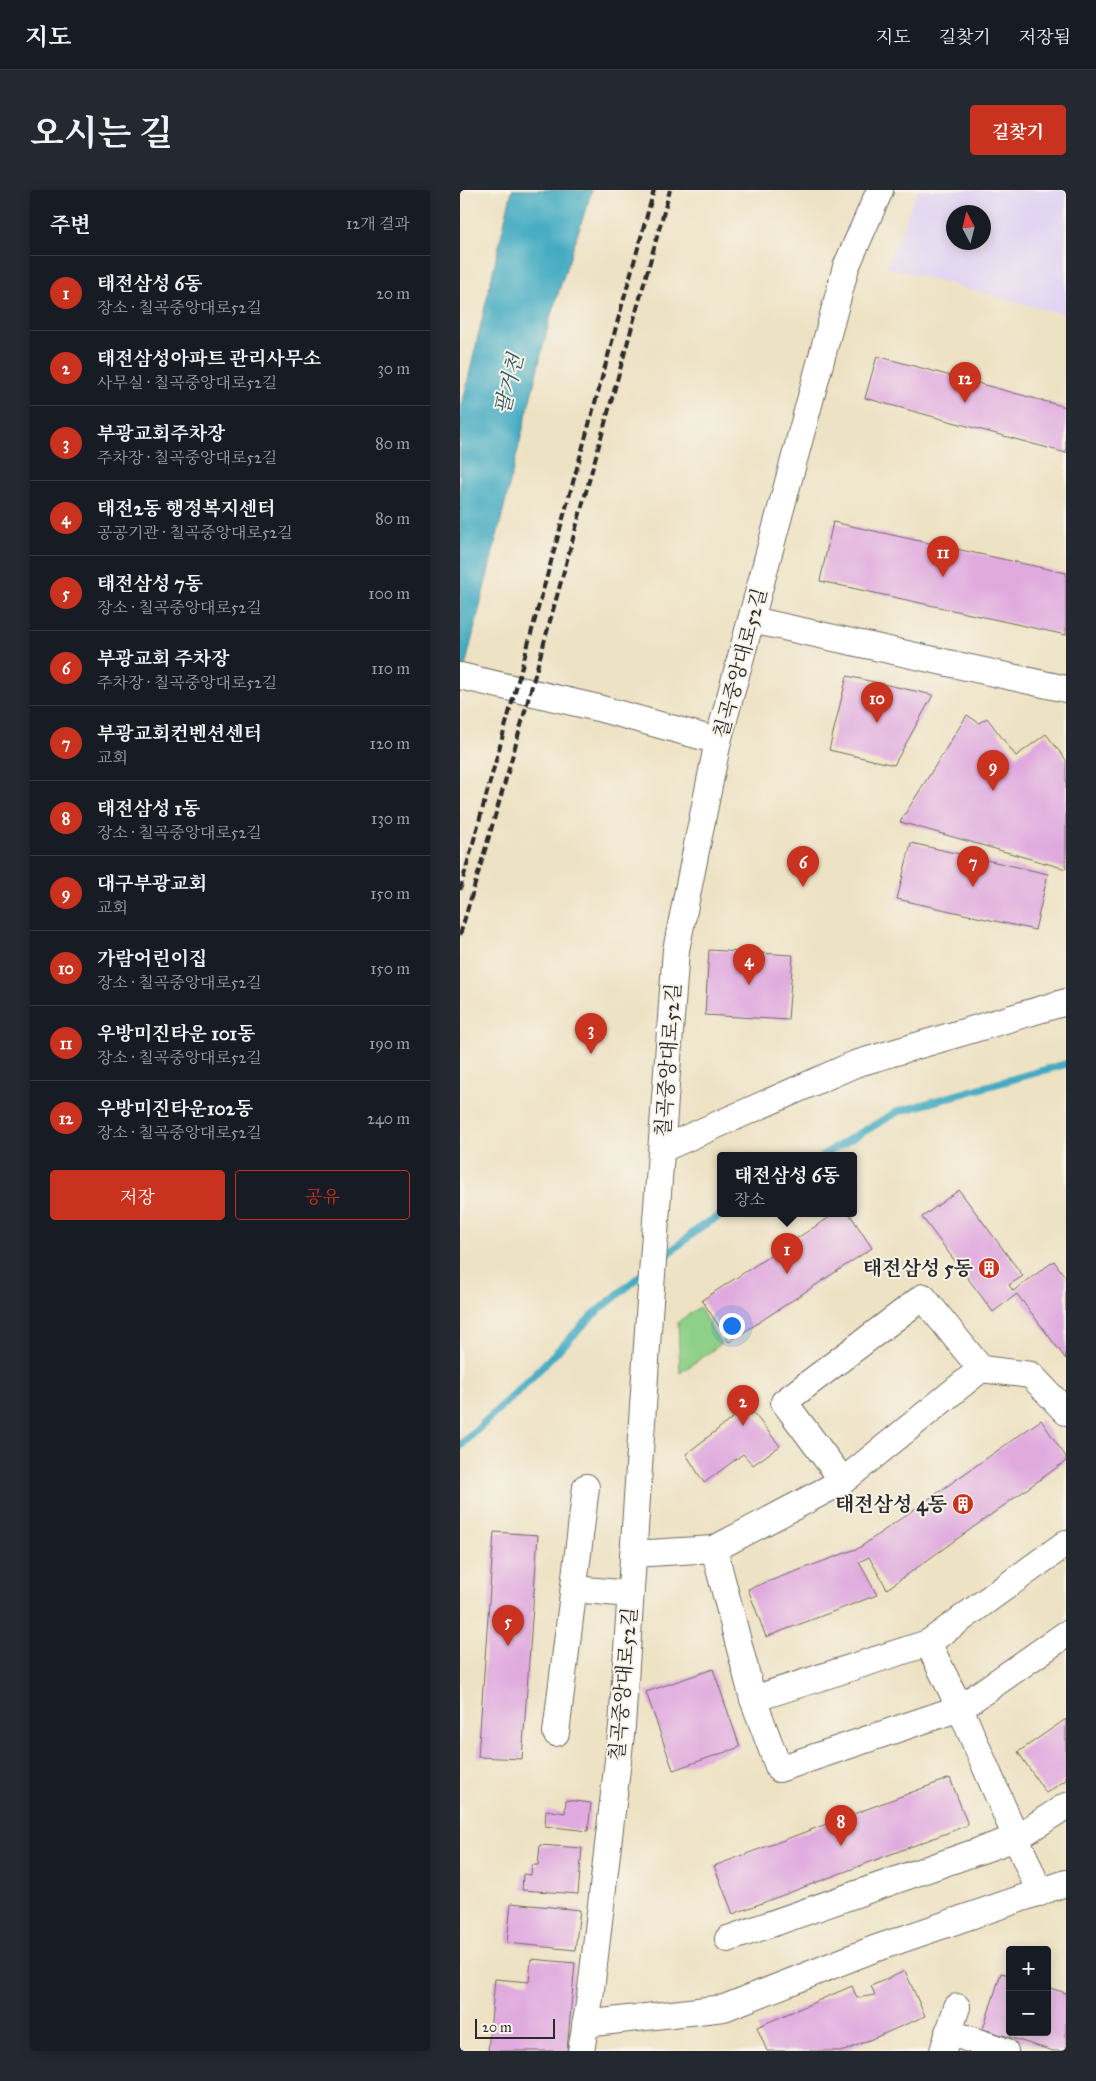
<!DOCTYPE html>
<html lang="ko">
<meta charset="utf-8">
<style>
body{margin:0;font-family:"IM FELL Great Primer","Noto Serif KR",serif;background:#242831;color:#f1f3f6}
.controls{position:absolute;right:15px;bottom:15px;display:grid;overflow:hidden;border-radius:5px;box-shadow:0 2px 12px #0003}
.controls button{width:45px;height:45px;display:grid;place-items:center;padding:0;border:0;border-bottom:1px solid #363941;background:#171b24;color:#f1f3f6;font:25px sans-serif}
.compass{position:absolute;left:486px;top:15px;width:45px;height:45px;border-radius:50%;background:#171b24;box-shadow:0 2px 12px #0003;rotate:353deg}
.scale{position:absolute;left:15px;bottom:12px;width:80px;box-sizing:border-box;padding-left:5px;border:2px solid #2b2b2b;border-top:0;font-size:14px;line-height:18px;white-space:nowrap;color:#2b2b2b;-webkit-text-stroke:4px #f7f3e8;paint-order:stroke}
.you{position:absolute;left:271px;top:1135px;width:18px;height:18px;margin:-12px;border:4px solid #fff;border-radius:50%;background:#1a73e8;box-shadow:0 0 0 8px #1a73e833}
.badge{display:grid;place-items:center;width:32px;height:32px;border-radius:50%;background:#c8321e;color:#fff;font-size:16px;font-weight:700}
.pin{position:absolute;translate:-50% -41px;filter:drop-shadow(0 1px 2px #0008)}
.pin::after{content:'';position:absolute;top:26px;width:18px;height:15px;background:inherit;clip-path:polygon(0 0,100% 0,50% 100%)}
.popup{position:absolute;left:257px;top:962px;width:140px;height:65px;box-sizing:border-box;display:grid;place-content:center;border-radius:5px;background:#171b24;filter:drop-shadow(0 1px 4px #0005);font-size:16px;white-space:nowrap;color:#9ea1a6}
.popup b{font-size:19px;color:#f1f3f6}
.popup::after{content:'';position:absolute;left:50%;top:100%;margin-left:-10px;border:10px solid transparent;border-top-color:#171b24}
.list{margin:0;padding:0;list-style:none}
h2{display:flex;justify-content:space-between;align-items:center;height:65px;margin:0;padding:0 20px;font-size:21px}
h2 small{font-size:16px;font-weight:400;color:#9ea1a6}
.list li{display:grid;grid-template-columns:32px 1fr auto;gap:15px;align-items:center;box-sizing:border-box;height:75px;padding:0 20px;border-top:1px solid #363941}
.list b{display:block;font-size:19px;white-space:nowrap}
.list p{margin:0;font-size:16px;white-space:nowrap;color:#9ea1a6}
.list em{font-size:16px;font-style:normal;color:#9ea1a6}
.actions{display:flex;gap:10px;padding:15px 20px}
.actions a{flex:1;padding:11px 0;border:1px solid #c8321e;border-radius:5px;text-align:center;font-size:18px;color:#c8321e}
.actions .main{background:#c8321e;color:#fff}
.map{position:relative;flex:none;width:606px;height:1861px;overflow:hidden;border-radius:5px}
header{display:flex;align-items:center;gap:30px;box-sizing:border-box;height:70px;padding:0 25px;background:#171b24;border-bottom:1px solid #363941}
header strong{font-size:24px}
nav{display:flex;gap:28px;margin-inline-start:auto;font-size:18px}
.intro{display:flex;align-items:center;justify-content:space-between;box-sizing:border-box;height:120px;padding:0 30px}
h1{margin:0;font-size:35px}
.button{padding:12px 22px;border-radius:5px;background:#c8321e;color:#fff;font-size:18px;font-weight:700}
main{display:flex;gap:30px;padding:0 30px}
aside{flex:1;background:#171b24;border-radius:5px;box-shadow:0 2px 12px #0003}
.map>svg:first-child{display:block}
.built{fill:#e2d4f3;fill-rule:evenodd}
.green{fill:#8ed088;stroke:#5c7e5a}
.water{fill:#42abc2;stroke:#366b76}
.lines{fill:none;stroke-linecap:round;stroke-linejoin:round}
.stream{stroke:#42abc2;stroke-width:8}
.building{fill:#e0aadf}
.minor-casing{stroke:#6f6b61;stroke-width:28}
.minor{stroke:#fff;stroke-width:26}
.rail{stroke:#2b2b2b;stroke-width:4;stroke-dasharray:8 4;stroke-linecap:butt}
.labels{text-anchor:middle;stroke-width:4;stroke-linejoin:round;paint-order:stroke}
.street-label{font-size:20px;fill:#2b2b2b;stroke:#f7f3e8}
.poi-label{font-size:20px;font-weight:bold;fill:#2b2b2b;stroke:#f7f3e8;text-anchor:end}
.water-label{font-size:21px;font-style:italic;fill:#335860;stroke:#f7f3e8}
</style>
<header>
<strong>지도</strong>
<nav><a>지도</a><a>길찾기</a><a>저장됨</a></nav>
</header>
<div class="intro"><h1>오시는 길</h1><a class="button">길찾기</a></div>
<main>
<aside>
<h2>주변<small>12개 결과</small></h2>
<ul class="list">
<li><span class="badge">1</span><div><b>태전삼성 6동</b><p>장소 · 칠곡중앙대로52길</p></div><em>20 m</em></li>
<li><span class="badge">2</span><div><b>태전삼성아파트 관리사무소</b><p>사무실 · 칠곡중앙대로52길</p></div><em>30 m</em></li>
<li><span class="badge">3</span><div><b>부광교회주차장</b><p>주차장 · 칠곡중앙대로52길</p></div><em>80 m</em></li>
<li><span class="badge">4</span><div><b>태전2동 행정복지센터</b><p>공공기관 · 칠곡중앙대로52길</p></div><em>80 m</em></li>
<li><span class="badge">5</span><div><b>태전삼성 7동</b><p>장소 · 칠곡중앙대로52길</p></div><em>100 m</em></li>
<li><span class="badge">6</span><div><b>부광교회 주차장</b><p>주차장 · 칠곡중앙대로52길</p></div><em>110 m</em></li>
<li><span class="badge">7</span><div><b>부광교회컨벤션센터</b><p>교회</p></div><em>120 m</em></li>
<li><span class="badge">8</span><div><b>태전삼성 1동</b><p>장소 · 칠곡중앙대로52길</p></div><em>130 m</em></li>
<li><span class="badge">9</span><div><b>대구부광교회</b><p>교회</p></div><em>150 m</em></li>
<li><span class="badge">10</span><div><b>가람어린이집</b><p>장소 · 칠곡중앙대로52길</p></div><em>150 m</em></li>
<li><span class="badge">11</span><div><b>우방미진타운 101동</b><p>장소 · 칠곡중앙대로52길</p></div><em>190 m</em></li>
<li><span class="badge">12</span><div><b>우방미진타운102동</b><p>장소 · 칠곡중앙대로52길</p></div><em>240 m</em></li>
</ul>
<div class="actions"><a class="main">저장</a><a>공유</a></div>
</aside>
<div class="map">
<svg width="606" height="1861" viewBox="0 0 606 1861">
<rect width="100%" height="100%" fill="#f7f3e8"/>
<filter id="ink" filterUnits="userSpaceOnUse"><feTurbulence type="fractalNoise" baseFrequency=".02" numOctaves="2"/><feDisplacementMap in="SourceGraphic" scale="10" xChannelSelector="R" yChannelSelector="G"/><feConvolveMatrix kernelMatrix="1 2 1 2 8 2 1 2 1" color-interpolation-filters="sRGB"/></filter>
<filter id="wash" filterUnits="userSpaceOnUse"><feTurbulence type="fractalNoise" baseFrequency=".0096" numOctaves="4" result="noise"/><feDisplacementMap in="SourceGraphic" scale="20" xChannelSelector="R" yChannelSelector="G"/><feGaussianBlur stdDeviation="1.12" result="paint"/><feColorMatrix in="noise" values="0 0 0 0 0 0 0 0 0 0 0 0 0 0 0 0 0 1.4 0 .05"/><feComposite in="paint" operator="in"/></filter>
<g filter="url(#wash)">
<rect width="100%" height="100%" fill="#eee2c4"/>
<path class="built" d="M 458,0 L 606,0 L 606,125 L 426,77 ZM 493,22 L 524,22 L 524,52 L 493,52 Z"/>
<path class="green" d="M 239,1117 L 261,1154 L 220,1183 L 218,1132 Z"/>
<path class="water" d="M 52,0 L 132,0 L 90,128 L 0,498 L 0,224 Z"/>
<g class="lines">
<g class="stream">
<path d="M 363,965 L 437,922 L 606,874"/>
<path d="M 200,1070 L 242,1036 L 265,1023"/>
<path d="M 0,1256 L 63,1196 L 134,1124 L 185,1082"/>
</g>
</g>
<g id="blocks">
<g class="building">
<path d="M 417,166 L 606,217 L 606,263 L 405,208 Z"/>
<path d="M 373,332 L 606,383 L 606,445 L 360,391 Z"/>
<path d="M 387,486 L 473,505 L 434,575 L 369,560 Z"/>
<path d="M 507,525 L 519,533 L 527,528 L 556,566 L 586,544 L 606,570 L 606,679 L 440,632 Z"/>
<path d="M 451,653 L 588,684 L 575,740 L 437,709 Z"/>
<path d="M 249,760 L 333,765 L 328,830 L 245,825 Z"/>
<path d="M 499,1000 L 563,1086 L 549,1095 L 553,1101 L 594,1071 L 606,1088 L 606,1169 L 557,1104 L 533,1122 L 462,1027 Z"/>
<path d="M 376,1023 L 389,1023 L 412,1058 L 269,1152 L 242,1110 Z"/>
<path d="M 288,1216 L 320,1256 L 293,1275 L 283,1264 L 244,1293 L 226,1264 Z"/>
<path d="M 581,1230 L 606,1267 L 606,1271 L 427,1399 L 409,1367 L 399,1372 L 417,1405 L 306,1447 L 288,1399 L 399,1358 Z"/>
<path d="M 34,1342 L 78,1345 L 62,1569 L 18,1567 Z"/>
<path d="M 253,1479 L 280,1557 L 213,1580 L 186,1502 Z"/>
<path d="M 606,1529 L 606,1590 L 586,1603 L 558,1562 Z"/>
<path d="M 490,1588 L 508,1635 L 273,1724 L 254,1676 Z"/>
<path d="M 106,1610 L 131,1613 L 128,1641 L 85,1636 L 86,1620 L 105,1623 Z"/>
<path d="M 80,1655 L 122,1658 L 118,1704 L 62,1700 L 63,1684 L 71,1685 L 72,1675 L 78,1675 Z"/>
<path d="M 51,1713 L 120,1720 L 115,1760 L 47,1753 Z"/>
<path d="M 71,1769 L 115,1773 L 107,1861 L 28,1861 L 35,1789 L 69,1792 Z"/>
<path d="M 445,1781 L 465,1826 L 384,1861 L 307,1861 L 297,1837 L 392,1796 L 397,1808 L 415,1805 L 411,1796 Z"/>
<path d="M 541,1783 L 550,1785 L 550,1842 L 587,1842 L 587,1797 L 606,1803 L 606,1861 L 593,1861 L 523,1839 Z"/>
</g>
</g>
</g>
<g filter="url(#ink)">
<use href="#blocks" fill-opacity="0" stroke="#6f6b61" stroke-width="1"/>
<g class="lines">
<g class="minor-casing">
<g id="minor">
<path d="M 292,430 L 606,499"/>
<path d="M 0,486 L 138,518 L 258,551"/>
<path d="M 202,959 L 395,874 L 606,812"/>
<path d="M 521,1179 L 571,1185 L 606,1222"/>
<path d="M 254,1359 L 383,1291 L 521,1179 L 463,1107 L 324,1212 L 383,1291"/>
<path d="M 173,1364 L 254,1359 L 293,1509 L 319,1579 L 500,1518 L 606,1444"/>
<path d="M 115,1399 L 170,1404"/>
<path d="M 468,1453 L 500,1518 L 580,1703"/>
<path d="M 293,1509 L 468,1453 L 606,1353"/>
<path d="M 96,1543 L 126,1297"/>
<path d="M 268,1749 L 556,1648 L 606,1616"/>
<path d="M 125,1834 L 264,1818 L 414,1759 L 606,1693"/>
<path d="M 488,1842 L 545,1861"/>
<path d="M 121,1861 L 130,1808 L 162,1536 L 189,1125 L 216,760 L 258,551 L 285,452 L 386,77 L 420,0"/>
<path d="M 483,1861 L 497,1817"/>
</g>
</g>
<use href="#minor" class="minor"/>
<g class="rail">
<path d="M 0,700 L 194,0"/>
<path d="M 0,745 L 48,582 L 210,0"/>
</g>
</g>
</g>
<defs>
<g id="building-disc" transform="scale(1.125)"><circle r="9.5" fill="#c8321e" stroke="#f7f3e8"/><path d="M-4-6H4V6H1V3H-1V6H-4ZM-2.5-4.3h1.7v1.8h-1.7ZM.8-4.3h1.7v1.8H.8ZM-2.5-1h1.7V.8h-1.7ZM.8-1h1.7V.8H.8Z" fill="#fff"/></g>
</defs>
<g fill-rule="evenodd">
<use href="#building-disc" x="529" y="1078"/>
<use href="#building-disc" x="503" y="1314"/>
</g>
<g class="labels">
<g class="street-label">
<text transform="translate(280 473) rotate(-75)" y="7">칠곡중앙대로52길</text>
<text transform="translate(208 870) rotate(-86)" y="7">칠곡중앙대로52길</text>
<text transform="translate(163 1494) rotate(-85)" y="7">칠곡중앙대로52길</text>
</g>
<g class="poi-label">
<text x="513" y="1085">태전삼성 5동</text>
<text x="487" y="1321">태전삼성 4동</text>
</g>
<g class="water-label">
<text transform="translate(49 194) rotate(-76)" y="7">팔거천</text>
</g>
</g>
</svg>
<div class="controls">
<button>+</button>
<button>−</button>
</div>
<svg class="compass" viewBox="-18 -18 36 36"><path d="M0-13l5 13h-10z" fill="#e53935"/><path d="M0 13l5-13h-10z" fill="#9ea1a6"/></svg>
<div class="scale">20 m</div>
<div class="you"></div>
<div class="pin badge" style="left:327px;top:1084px">1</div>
<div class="popup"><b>태전삼성 6동</b>장소</div>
<div class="pin badge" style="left:283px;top:1236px">2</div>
<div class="pin badge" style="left:131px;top:864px">3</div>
<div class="pin badge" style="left:289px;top:795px">4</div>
<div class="pin badge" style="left:48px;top:1456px">5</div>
<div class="pin badge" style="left:343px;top:697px">6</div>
<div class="pin badge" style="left:513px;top:697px">7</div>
<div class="pin badge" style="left:381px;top:1656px">8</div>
<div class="pin badge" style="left:533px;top:601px">9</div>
<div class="pin badge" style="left:417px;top:533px">10</div>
<div class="pin badge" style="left:483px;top:387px">11</div>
<div class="pin badge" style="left:505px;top:213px">12</div>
</div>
</main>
